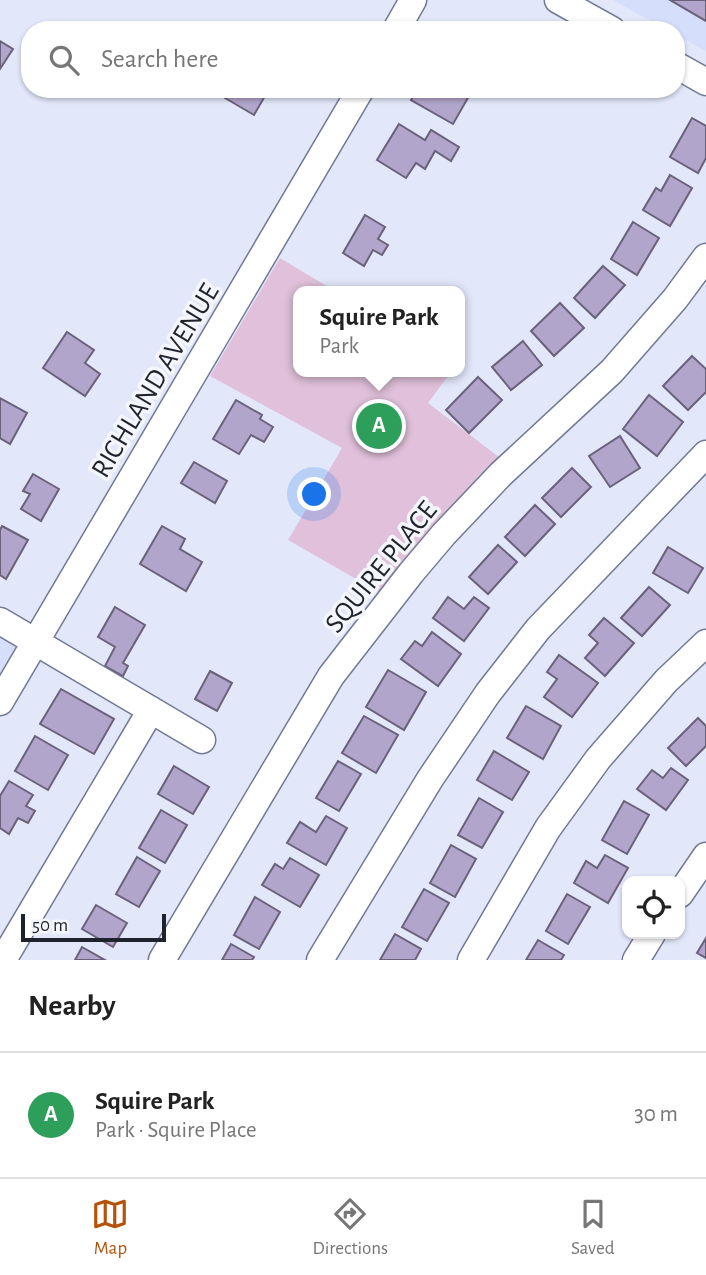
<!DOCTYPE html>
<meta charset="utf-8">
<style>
body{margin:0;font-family:"Alegreya Sans",sans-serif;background:#f6f6f6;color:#222}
.controls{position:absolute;right:21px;bottom:21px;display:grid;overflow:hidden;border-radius:14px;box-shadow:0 2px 5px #0004}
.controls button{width:63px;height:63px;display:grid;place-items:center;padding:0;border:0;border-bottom:2px solid #e0e0e0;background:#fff;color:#222;font:35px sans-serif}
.scale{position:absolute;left:21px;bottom:18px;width:145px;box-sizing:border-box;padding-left:7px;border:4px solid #1f232d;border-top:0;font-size:19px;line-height:24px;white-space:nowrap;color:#1f232d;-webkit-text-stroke:5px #f4f6fc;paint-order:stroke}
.you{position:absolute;left:315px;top:495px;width:24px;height:24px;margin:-18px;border:5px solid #fff;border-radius:50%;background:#1a73e8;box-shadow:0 0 0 10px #1a73e833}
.badge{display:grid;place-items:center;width:46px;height:46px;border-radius:50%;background:#b45309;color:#fff;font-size:23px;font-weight:700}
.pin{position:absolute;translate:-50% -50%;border:4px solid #fff;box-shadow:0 2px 7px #0006}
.popup{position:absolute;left:293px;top:286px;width:172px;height:91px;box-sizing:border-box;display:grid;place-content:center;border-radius:14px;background:#fff;filter:drop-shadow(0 2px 5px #0005);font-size:23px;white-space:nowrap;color:#767676}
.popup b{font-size:26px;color:#222}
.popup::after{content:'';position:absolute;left:50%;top:100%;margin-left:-14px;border:14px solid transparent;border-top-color:#fff}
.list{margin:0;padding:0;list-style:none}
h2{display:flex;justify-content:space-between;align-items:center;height:91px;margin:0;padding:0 28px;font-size:30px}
h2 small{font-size:23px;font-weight:400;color:#767676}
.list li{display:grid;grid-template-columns:46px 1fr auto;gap:21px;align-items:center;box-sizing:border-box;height:126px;padding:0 28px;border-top:2px solid #e0e0e0}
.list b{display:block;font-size:26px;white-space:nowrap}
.list p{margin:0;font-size:23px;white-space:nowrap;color:#767676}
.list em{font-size:23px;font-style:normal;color:#767676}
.icon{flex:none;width:38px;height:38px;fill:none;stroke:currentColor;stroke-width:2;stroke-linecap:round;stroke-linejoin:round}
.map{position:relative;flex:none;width:706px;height:960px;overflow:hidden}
.search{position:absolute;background:#fff;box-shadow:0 2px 5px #0004;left:21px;right:21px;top:21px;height:77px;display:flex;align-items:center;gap:18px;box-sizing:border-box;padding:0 24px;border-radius:28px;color:#767676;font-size:26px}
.sheet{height:217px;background:#fff}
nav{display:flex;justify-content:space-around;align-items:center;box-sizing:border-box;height:98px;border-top:2px solid #e0e0e0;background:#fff;font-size:19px;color:#767676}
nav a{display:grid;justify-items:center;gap:4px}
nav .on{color:#b45309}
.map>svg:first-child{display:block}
.built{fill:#d5defb}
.green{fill:#e0c0da}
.building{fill:#b2a5cb;stroke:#6a617a;stroke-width:2}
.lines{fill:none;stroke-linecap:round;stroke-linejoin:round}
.minor-casing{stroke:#717a93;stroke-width:29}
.minor{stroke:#fff;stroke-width:26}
.labels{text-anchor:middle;stroke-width:7;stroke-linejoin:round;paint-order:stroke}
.street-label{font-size:28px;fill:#1f232d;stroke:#f4f6fc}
</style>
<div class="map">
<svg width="706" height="960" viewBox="0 0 706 960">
<rect width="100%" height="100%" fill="#e2e8fa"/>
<g class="built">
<path d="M 613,0 L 706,0 L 706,51 L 676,35 L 676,30 L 667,30 Z"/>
<path d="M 0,635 L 29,652 L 0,700 Z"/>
</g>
<path class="green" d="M 280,258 L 335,291 L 298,291 L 298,372 L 451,372 L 428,403 L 508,464 L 384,595 L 288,540 L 342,448 L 210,376 Z"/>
<g class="building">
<path d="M 670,0 L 706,0 L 706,21 Z"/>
<path d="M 0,41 L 13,49 L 0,69 Z"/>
<path d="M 230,89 L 269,89 L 254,115 L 225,98 Z"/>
<path d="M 417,89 L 473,89 L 453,124 L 411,100 Z"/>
<path d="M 692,118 L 706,126 L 706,158 L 698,173 L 670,157 Z"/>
<path d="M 399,124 L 425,140 L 431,130 L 459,147 L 451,161 L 435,151 L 425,169 L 416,163 L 406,178 L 377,160 Z"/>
<path d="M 670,175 L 692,188 L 670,226 L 643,210 L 656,188 L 661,191 Z"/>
<path d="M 365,215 L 385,227 L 378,239 L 388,245 L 382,255 L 373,250 L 364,266 L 343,253 Z"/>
<path d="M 633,222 L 659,238 L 637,275 L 611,259 Z"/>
<path d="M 603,266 L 625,285 L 595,318 L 574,298 Z"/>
<path d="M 560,303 L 584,328 L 554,356 L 531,331 Z"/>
<path d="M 67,332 L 94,350 L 85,363 L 100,374 L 85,396 L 43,368 Z"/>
<path d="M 523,341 L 542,365 L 511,390 L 492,367 Z"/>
<path d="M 692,356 L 706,369 L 706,392 L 688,410 L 663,386 Z"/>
<path d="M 478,377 L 502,400 L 469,433 L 446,410 Z"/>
<path d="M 649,395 L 683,422 L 657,456 L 623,429 Z"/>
<path d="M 0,398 L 27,413 L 10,444 L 0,438 Z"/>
<path d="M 236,400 L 262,415 L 260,419 L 273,427 L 264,442 L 251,435 L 239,454 L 213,439 Z"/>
<path d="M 620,436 L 640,468 L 610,487 L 589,456 Z"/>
<path d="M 194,462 L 227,481 L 215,503 L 181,483 Z"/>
<path d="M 572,468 L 591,487 L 561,517 L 542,498 Z"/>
<path d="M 33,474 L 59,489 L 41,521 L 21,509 L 30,494 L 23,491 Z"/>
<path d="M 535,505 L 555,524 L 525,556 L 505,537 Z"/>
<path d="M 2,526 L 28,540 L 6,579 L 0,575 L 0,530 Z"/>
<path d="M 162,526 L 185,539 L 180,549 L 202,562 L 186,591 L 140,564 Z"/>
<path d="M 498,545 L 517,562 L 488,594 L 469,577 Z"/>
<path d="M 668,547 L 703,568 L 688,593 L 653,573 Z"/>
<path d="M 649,587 L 670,605 L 642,636 L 621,618 Z"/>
<path d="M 448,597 L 464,609 L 474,597 L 489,608 L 464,641 L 433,618 Z"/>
<path d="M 115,607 L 145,625 L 123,663 L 128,666 L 123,676 L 105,666 L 115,647 L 98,637 Z"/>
<path d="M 604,618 L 634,643 L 605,676 L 585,658 L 598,643 L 589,635 Z"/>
<path d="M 432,632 L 461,654 L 438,686 L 401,659 L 415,641 L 422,646 Z"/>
<path d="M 559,655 L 598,683 L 572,717 L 544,697 L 557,679 L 547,672 Z"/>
<path d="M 388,670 L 426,692 L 404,730 L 366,707 Z"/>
<path d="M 210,671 L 232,683 L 217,711 L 195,699 Z"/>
<path d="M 61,689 L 114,719 L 94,754 L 40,724 Z"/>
<path d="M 526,706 L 561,726 L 543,759 L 507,738 Z"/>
<path d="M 364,716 L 398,735 L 376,773 L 342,753 Z"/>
<path d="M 698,718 L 706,726 L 706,746 L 686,766 L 668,748 Z"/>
<path d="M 35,736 L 68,755 L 48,790 L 15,771 Z"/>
<path d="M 494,751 L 529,772 L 512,800 L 477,780 Z"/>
<path d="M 338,761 L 361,774 L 339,811 L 316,798 Z"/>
<path d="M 174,766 L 209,787 L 193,814 L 158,794 Z"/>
<path d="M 671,768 L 688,780 L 666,810 L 637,789 L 652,770 L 663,778 Z"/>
<path d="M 9,781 L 33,795 L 26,806 L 35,811 L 28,823 L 18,818 L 9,834 L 0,828 L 0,796 Z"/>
<path d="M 479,798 L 503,812 L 482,848 L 458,835 Z"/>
<path d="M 624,801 L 649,815 L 627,854 L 602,840 Z"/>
<path d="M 161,810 L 187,825 L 165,863 L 139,848 Z"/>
<path d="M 326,816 L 347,828 L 326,865 L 287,843 L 300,822 L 316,832 Z"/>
<path d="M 451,845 L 476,859 L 455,897 L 430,883 Z"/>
<path d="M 605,855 L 628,868 L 608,903 L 574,883 L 586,861 L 597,868 Z"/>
<path d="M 137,857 L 160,871 L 139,907 L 116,894 Z"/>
<path d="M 290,858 L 319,875 L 300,907 L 262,885 L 275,864 L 283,869 Z"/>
<path d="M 424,889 L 449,903 L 427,941 L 402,927 Z"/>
<path d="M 567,894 L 590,907 L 568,944 L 546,931 Z"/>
<path d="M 255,897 L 280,912 L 259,949 L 234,935 Z"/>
<path d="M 96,905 L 127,923 L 113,947 L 82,929 Z"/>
<path d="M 395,934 L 421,949 L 415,960 L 380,960 Z"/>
<path d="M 706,938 L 706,958 L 697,953 Z"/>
<path d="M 538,940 L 564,955 L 561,960 L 526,960 Z"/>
<path d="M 231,944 L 254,957 L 252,960 L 222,960 Z"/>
<path d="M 82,947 L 105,960 L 75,960 Z"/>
</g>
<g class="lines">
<g class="minor-casing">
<g id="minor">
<path d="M 558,0 L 612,30"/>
<path d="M 396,30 L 413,0"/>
<path d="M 676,65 L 706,82"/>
<path d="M 0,621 L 202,740"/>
<path d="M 0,702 L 361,89"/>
<path d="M 680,894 L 706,856"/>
<path d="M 3,960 L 151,710"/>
<path d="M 162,960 L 331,676 L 411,573 L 444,534 L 501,474 L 612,371 L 675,299 L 706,257"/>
<path d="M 320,960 L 430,779 L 488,693 L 538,629 L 706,454"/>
<path d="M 471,960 L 548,828 L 598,759 L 666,681 L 706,643"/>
<path d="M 636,960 L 652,934"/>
</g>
</g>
<use href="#minor" class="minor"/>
</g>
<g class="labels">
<g class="street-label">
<text transform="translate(154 380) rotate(-59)" y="10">RICHLAND AVENUE</text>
<text transform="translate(380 566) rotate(-51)" y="10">SQUIRE PLACE</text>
</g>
</g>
</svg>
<div class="controls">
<button><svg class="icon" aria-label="locate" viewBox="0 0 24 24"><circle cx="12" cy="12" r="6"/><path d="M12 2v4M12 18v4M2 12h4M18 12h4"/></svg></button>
</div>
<div class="scale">50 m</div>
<div class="you"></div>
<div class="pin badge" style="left:379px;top:426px;background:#2e9e5b">A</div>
<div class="popup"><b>Squire Park</b>Park</div>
<div class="search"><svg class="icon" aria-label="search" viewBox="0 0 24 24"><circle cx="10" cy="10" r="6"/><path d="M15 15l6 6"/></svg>Search here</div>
</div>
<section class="sheet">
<h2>Nearby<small></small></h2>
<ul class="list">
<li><span class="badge" style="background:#2e9e5b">A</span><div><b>Squire Park</b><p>Park · Squire Place</p></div><em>30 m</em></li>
</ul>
</section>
<nav>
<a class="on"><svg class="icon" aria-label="map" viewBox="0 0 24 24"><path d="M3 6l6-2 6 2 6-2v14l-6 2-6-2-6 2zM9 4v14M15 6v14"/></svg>Map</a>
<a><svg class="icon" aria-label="directions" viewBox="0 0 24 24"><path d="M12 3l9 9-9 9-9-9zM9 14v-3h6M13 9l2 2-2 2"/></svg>Directions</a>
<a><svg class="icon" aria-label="saved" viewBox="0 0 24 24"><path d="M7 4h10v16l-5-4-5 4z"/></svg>Saved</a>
</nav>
